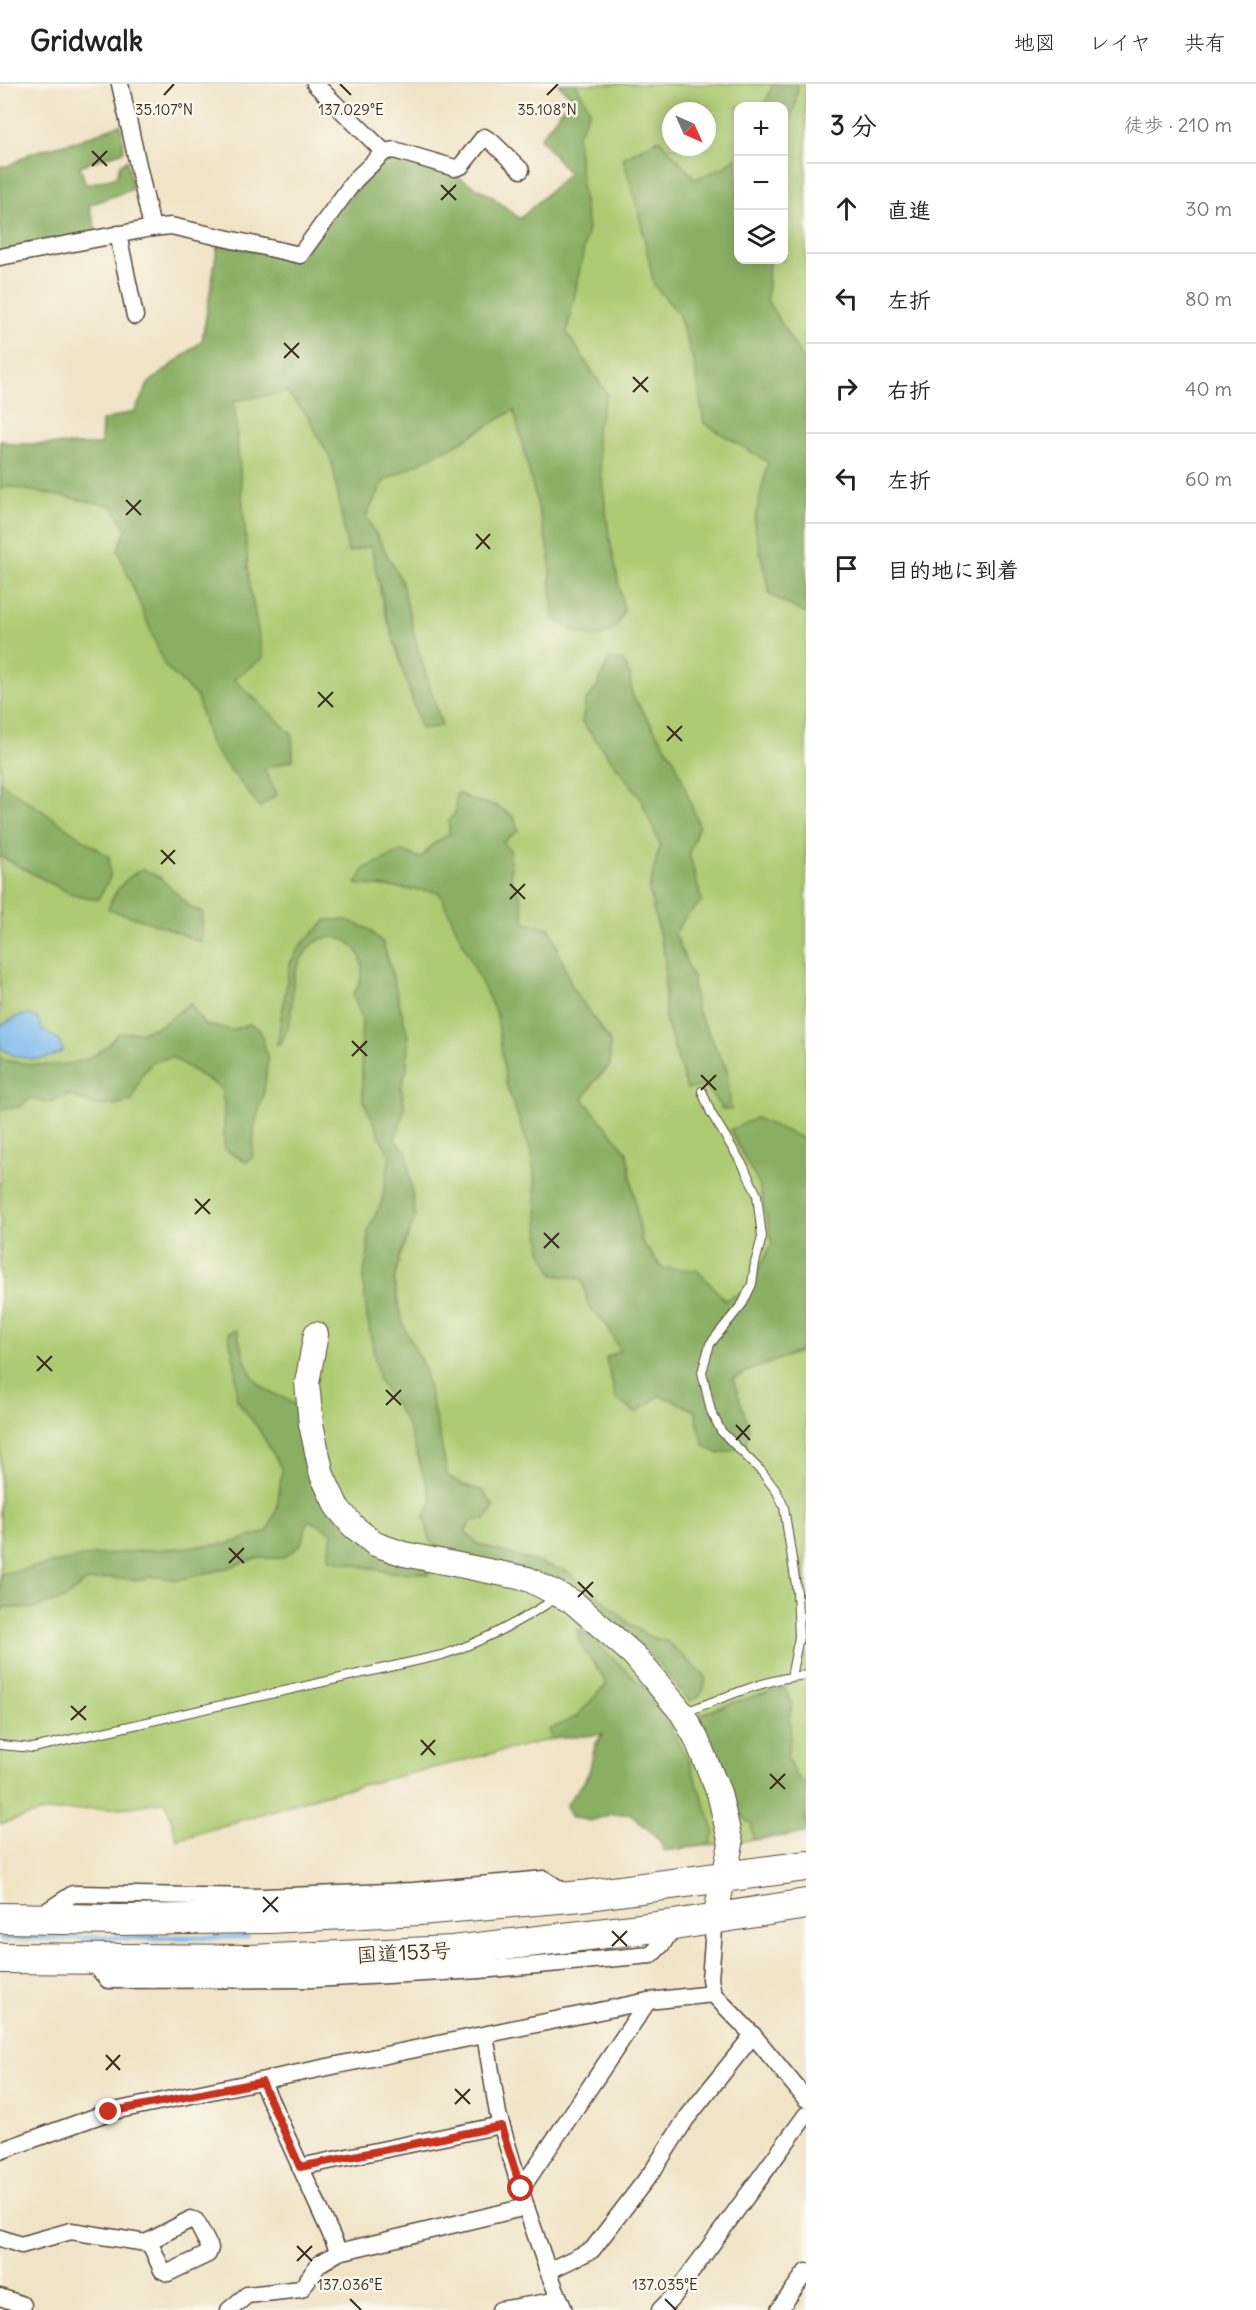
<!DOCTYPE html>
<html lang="ja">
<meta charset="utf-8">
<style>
body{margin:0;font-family:Delius,"Klee One",sans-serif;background:#f6f6f6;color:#222}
.controls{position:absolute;right:18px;top:18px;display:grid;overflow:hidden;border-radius:12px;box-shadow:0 3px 15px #0003}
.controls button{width:54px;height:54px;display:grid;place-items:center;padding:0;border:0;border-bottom:2px solid #e0e0e0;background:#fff;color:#222;font:30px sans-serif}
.compass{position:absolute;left:662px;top:18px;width:54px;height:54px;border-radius:50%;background:#fff;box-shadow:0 3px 15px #0003;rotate:135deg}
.stop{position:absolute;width:18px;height:18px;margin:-14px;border:4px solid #c8321e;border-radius:50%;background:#fff}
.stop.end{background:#c8321e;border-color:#fff;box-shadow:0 2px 6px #0008}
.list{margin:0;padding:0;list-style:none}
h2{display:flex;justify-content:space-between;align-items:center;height:78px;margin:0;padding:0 24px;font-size:26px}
h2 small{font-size:20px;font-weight:400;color:#767676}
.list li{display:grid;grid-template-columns:39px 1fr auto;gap:18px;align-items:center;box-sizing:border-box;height:90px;padding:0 24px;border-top:2px solid #e0e0e0}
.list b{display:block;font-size:22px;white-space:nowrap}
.list em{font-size:20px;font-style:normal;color:#767676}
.icon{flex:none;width:33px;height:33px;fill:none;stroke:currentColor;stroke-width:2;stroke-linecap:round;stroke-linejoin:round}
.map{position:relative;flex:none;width:806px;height:2226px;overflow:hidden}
header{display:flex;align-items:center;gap:36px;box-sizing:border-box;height:84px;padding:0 30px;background:#fff;border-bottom:2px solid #e0e0e0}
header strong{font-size:28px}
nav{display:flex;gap:33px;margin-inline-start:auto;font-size:21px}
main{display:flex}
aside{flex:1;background:#fff}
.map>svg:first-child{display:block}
.green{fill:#adcb72;stroke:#747a48;stroke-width:1.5;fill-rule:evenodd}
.forest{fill:#8aaf64;stroke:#626c41;stroke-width:1.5}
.water{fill:#7bb8ed;stroke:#5b7186;stroke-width:1.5}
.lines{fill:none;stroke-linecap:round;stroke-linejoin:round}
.stream{stroke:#7bb8ed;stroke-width:5}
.lane-casing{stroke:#564637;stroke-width:10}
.street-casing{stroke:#564637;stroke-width:19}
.secondary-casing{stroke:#564637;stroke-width:26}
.highway-casing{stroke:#564637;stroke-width:32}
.lane{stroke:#fff;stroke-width:8}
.street{stroke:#fff;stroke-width:16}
.secondary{stroke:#fff;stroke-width:24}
.highway{stroke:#fff;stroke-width:30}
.route{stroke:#c8321e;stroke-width:8}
.ticks{fill:none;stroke:#3b2a1e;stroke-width:2}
.labels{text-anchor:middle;stroke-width:5;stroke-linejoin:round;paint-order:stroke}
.street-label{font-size:21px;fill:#3b2a1e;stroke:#fbf7ec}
.ticks-label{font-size:15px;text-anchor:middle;fill:#3b2a1e;stroke:#fbf7ec;stroke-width:5;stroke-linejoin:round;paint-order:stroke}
</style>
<header>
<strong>Gridwalk</strong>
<nav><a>地図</a><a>レイヤ</a><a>共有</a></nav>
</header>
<main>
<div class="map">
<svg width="806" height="2226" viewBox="0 0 806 2226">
<rect width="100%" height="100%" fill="#fbf7ec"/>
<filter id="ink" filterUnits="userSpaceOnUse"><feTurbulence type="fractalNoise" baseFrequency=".0167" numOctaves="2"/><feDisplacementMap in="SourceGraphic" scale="12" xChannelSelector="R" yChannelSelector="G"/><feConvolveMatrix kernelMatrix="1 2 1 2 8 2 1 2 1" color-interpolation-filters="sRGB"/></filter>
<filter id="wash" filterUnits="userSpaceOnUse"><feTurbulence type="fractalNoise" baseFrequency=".008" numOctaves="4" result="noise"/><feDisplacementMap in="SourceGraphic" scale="24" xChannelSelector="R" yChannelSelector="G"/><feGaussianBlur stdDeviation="1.35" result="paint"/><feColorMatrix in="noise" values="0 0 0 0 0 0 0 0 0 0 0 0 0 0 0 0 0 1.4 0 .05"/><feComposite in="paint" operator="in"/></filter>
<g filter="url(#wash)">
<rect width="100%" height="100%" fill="#f0e4c7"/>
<path class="green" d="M 558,0 L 806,0 L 806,1749 L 664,1767 L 659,1755 L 631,1730 L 611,1730 L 590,1737 L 571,1732 L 566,1721 L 582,1701 L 590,1686 L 595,1661 L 602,1650 L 552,1655 L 325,1710 L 177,1756 L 166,1717 L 130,1723 L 43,1728 L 0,1740 L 0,357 L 14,360 L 101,361 L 102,337 L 135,327 L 149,299 L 202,257 L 218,160 L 299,174 L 490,111 L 520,135 L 569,89 L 540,54 L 572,13 ZM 738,22 L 784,22 L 784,176 L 738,176 ZM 671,27 L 707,27 L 707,63 L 671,63 Z"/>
<g class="forest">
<path d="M 558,0 L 576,0 L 590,26 L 577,52 L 582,106 L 588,144 L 567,249 L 607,310 L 596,347 L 609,450 L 624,527 C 621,532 618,540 614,544 C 595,563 571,545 553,534 L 549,468 L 514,326 L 457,360 L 385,396 L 366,432 L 401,496 L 419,569 L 442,642 L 421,645 L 384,524 L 371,462 L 348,468 L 332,378 L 307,331 L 286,308 L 234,317 L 250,504 L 263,574 L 234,595 L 292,650 L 293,676 L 264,685 L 277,710 L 260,723 L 211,662 L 197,613 L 165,582 L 118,466 L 126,445 L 113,422 L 11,403 L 0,404 L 0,357 L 14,360 L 101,361 L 102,337 L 135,327 L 149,299 L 202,257 L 218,160 L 299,174 L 377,82 L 399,74 L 442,84 L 490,111 L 520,135 L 569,89 L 540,54 L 572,13 Z"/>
<path d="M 773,0 L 798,0 L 795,22 L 784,57 L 784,22 L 764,22 Z"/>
<path d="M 121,40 L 124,67 L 80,82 L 86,101 L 117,92 L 120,81 L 127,76 L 133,105 L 89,121 L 98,152 L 0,171 L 0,82 L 8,82 L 33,68 L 80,56 Z"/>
<path d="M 659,55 L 695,95 L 724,83 L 738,72 L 738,176 L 769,176 L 767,216 L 806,280 L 806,530 L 770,511 L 754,440 L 768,378 L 704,339 L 694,278 L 678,229 L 654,201 L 638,125 L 623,74 Z"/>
<path d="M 609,575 L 624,577 L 630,592 L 632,611 L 675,677 L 699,741 L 689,769 L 702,818 L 686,832 L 675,849 L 693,895 L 696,924 L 727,986 L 731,1026 L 722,1025 L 707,1003 L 687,1005 L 665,934 L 665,874 L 649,806 L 660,761 L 640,713 L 582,638 L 585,618 L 596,604 Z"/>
<path d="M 0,698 L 109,773 L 110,793 L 98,816 L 69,809 L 0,772 Z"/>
<path d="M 458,709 L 473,717 L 494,721 L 513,732 L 519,746 L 503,758 L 510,766 L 511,794 L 521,814 L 525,839 L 550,844 L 573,905 L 610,957 L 610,981 L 593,999 L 583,1015 L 627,1068 L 642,1158 L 662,1184 L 697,1186 L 725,1216 L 748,1206 L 772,1159 L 759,1101 L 730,1046 L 756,1034 L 806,1056 L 806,1260 L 799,1268 L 753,1285 L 733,1295 L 749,1344 L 746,1363 L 719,1370 L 704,1362 L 695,1327 L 673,1316 L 659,1312 L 636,1329 L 616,1315 L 606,1274 L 620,1267 L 606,1239 L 589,1224 L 582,1195 L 554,1191 L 541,1167 L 532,1071 L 506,1000 L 497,932 L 439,808 L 356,800 L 365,784 L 402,767 L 421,774 L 432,761 L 449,750 L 449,737 L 456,727 L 456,711 Z"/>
<path d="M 143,785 L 161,794 L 190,823 L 203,829 L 201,858 L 161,842 L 108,825 C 114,807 126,793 143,785 Z"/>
<path d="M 327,836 L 347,836 L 368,845 L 382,858 L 390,881 L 408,953 L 407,985 L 401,1003 L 405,1024 L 395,1056 L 407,1068 L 415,1133 L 399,1175 L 394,1198 L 402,1238 L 423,1281 L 441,1358 L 447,1391 L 461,1400 L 483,1407 L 494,1423 L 485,1436 L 473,1436 L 465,1447 L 477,1460 L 566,1487 L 594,1508 L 631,1541 L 650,1553 L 666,1557 L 706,1593 L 704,1604 L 699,1613 L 689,1617 L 661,1582 L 578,1509 L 555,1494 L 448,1472 L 431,1459 L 424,1433 L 432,1417 L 409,1345 L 399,1326 L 379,1297 L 367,1232 L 363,1194 L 368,1169 L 368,1147 L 382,1117 L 390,1073 L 363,1016 L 361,962 L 362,934 L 353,911 C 384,866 329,832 305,869 C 287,896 295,909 290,936 C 289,943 285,951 282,958 L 277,961 L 290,879 L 301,861 Z"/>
<path d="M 190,919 L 205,941 L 232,946 L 249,940 L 260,946 L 268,976 L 264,1007 L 255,1041 L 252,1074 L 246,1078 L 224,1065 L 224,1022 L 221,1004 L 172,973 L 152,978 L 141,992 L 132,1017 C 104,1024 95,1024 70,1011 L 45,1019 L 32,1014 L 19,1023 L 0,1025 L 0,973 L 3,976 C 35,982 74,987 102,966 C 108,962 113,955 119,949 L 141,948 L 162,941 Z"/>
<path d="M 237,1246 C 243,1270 247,1296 270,1308 C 282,1314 290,1315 299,1325 L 316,1403 L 426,1484 L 429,1490 L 389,1488 L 329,1475 L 332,1448 L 309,1436 L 300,1462 L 282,1474 L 256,1474 L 227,1484 L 178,1496 L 152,1492 L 142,1496 L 110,1494 L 85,1498 L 66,1514 L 32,1525 L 4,1523 L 0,1529 L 0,1490 L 93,1471 L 227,1460 L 267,1448 L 277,1424 L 282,1385 L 258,1344 L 237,1316 L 235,1281 L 228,1249 Z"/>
<path d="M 577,1545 L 586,1550 L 640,1599 L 655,1618 L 689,1677 L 715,1749 L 710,1760 L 664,1767 L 659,1755 L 631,1730 L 611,1730 L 590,1737 L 571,1732 L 566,1721 C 574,1710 587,1698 590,1685 C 594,1669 593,1664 603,1650 L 552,1655 L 549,1646 L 576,1633 L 606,1601 C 598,1577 580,1572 577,1545 Z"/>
<path d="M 785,1604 L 792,1620 L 789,1634 L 791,1653 L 787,1672 L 795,1691 L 806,1701 L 806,1749 L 753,1756 L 752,1741 C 728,1726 709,1660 697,1632 L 732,1619 Z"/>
</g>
<path class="water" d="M 29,930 L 38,935 L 42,946 C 52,951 61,956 63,967 C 44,979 17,977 0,963 L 0,942 L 16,933 Z"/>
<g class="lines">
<path class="stream" d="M 0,1854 L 248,1853"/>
</g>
</g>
<g filter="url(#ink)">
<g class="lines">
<g class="lane-casing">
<g id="lane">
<path d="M 702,1007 L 711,1029 L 744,1083 L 757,1111 L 762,1153 L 755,1179 L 752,1200 L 743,1219 L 710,1260 L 702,1288 L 711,1327 L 721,1347 L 762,1388 L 777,1408 L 784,1423 L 797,1508 L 799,1553 L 791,1593"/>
<path d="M 685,1628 C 724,1614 764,1595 806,1591"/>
<path d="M 0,1661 L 33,1664 L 442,1571 C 483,1558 522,1536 558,1513"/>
</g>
</g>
<g class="street-casing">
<g id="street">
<path d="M 120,0 L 152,144"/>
<path d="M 315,0 L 384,68 L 394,66 L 455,84 L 461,82 L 484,53 L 492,58 L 521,86"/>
<path d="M 118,150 L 135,232"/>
<path d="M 0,173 L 152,144 L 171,142 L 300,171 L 355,96 L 384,68"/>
<path d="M 38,1833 L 73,1810 L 263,1813 L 413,1807 L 544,1795 L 570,1812"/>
<path d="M 715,1833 L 710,1895 L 713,1910 L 753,1951 L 806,2015"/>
<path d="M 90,1875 L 108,1896 L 313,1895 L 480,1886 L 651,1871 L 663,1859 L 674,1841"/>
<path d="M 485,1951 L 498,2030 L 526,2123 L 548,2187 L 564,2226"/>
<path d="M 262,1998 L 339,2168 L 526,2123"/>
<path d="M 0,2067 L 109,2028 L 648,1917 L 713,1910"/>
<path d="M 300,2083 L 501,2041"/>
<path d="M 521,2105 L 648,1917"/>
<path d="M 0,2154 L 21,2161 L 71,2147 L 146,2159 L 191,2135 L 196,2137 L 210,2164 L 208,2170 L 168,2189 L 162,2186 L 149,2157"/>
<path d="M 548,2187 L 592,2166 L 654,2085 L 686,2035 L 753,1951"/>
<path d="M 0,2213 L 23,2221 L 22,2226"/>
<path d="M 229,2226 L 247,2211 L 301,2205 L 319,2180 L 339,2168"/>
<path d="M 500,2226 L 560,2216"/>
<path d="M 660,2226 L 673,2213 L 806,2031"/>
<path d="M 779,2226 L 806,2188"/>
</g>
</g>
<g class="secondary-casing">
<path id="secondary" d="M 316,1250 L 307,1299 L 311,1340 L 322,1391 L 337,1423 L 353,1442 L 375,1460 L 404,1470 L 528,1495 L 573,1518 L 634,1571 L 682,1629 L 696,1654 L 719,1709 L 731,1760 L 715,1833"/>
</g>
<g class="highway-casing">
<g id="highway">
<path d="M 0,1834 L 119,1836 L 270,1834 L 419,1826 L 582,1812 L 806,1782"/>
<path d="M 0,1874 L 250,1876 L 452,1867 L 674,1841 L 806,1820"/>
</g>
</g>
<use href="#lane" class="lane"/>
<use href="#street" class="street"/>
<use href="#secondary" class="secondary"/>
<use href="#highway" class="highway"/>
</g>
</g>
<g class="lines" filter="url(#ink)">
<path class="route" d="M 109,2028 L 262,1998 L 300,2083 L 501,2042 L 521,2105"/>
</g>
<path class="ticks" d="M 340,0 L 351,11M 164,11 L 174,0M 547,11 L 558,0M 92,67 L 107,82M 92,82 L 107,67M 441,101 L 456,116M 441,116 L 456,101M 284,259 L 299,274M 284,274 L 299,259M 633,293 L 648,308M 633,308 L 648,293M 126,416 L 141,431M 126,431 L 141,416M 476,450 L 490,465M 476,465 L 490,450M 318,608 L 333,623M 318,623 L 333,608M 667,642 L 682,657M 667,657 L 682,642M 161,766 L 175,780M 161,780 L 175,766M 510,800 L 525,815M 510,815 L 525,800M 352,957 L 367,972M 352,972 L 367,957M 701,991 L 716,1006M 701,1006 L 716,991M 195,1115 L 210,1130M 195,1130 L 210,1115M 544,1149 L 559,1164M 544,1164 L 559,1149M 37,1272 L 52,1287M 37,1287 L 52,1272M 386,1306 L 401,1321M 386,1321 L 401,1306M 736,1341 L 750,1356M 736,1356 L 750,1341M 229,1464 L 244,1479M 229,1479 L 244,1464M 578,1498 L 593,1513M 578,1513 L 593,1498M 71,1622 L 86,1636M 71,1636 L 86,1622M 421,1656 L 435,1671M 421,1671 L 435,1656M 770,1690 L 785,1705M 770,1705 L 785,1690M 263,1813 L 278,1828M 263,1828 L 278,1813M 612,1847 L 627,1862M 612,1862 L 627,1847M 106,1971 L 120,1986M 106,1986 L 120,1971M 455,2005 L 470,2020M 455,2020 L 470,2005M 297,2162 L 312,2177M 297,2177 L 312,2162M 350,2215 L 361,2226M 665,2215 L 676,2226"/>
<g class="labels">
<g class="street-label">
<text transform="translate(404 1869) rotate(-3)" y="7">国道153号</text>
</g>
</g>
<g class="ticks-label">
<text x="164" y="31">35.107°N</text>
<text x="351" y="31">137.029°E</text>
<text x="547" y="31">35.108°N</text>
<text x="350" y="2206">137.036°E</text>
<text x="665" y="2206">137.035°E</text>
</g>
</svg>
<div class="controls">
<button>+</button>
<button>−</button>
<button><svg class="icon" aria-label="layers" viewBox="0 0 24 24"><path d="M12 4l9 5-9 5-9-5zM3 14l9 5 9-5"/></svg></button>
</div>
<svg class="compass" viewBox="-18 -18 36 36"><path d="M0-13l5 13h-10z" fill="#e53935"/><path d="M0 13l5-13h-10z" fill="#767676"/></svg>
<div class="stop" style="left:521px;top:2105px"></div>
<div class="stop end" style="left:109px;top:2028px"></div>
</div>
<aside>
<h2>3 分<small>徒歩 · 210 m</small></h2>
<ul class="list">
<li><svg class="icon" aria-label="ahead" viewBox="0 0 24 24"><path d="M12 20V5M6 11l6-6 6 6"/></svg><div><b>直進</b></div><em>30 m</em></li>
<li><svg class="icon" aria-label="left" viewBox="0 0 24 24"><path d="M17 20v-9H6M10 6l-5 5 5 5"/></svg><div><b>左折</b></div><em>80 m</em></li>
<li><svg class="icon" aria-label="right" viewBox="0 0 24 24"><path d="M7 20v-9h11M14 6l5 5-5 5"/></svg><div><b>右折</b></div><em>40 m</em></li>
<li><svg class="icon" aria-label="left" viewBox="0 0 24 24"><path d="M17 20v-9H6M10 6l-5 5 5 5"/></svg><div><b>左折</b></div><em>60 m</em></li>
<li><svg class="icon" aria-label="arrive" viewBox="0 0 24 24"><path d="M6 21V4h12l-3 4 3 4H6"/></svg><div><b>目的地に到着</b></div></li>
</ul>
</aside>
</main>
